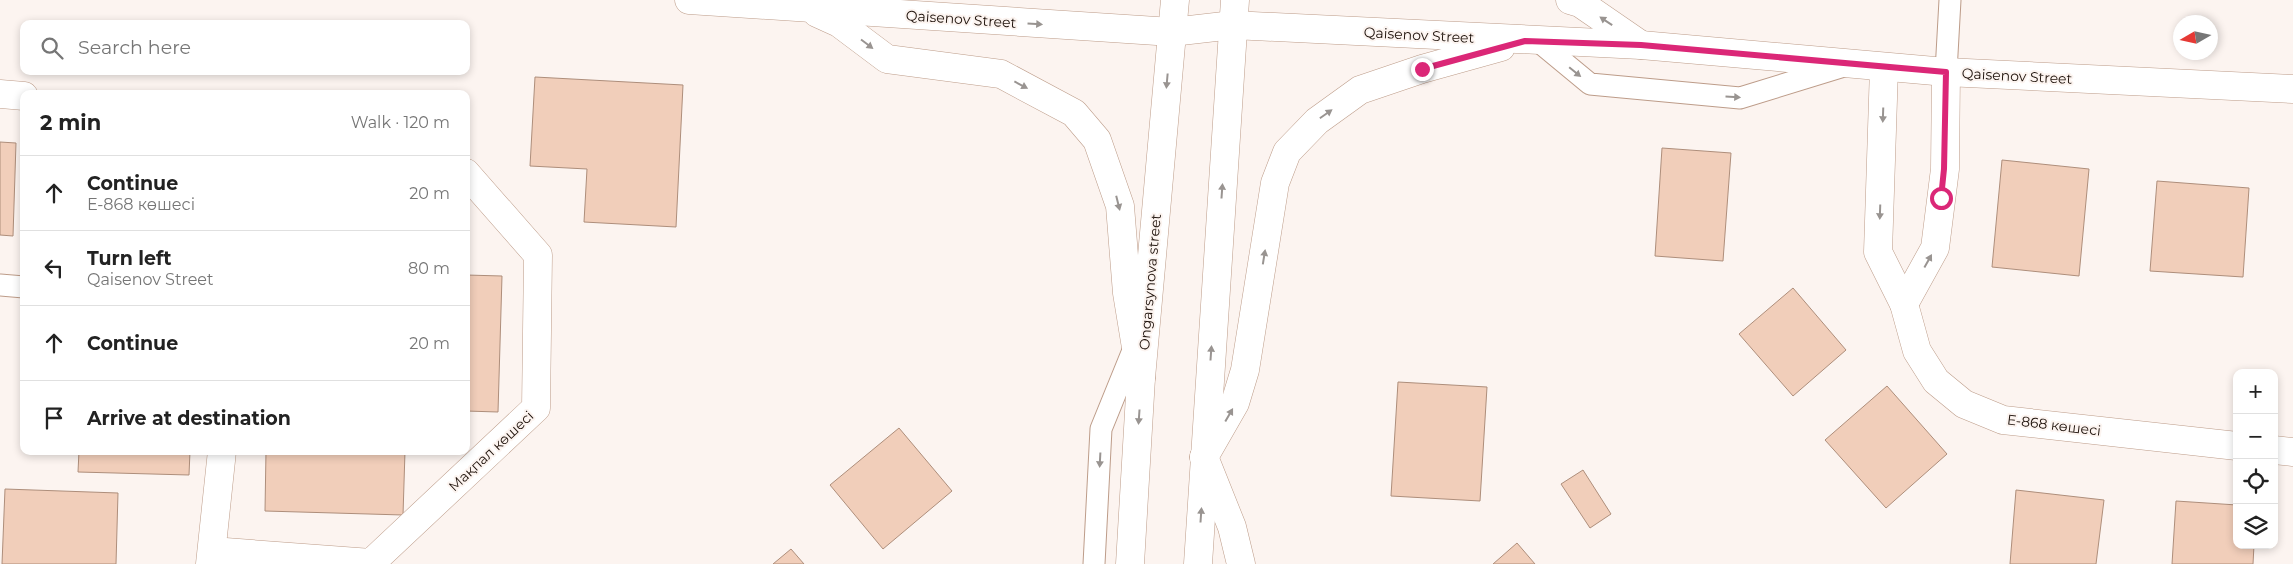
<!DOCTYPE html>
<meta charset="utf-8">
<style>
body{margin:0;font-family:Montserrat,sans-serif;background:#f2f2f2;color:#222}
.controls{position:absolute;right:15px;bottom:15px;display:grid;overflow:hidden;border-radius:10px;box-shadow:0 2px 8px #0003}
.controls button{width:45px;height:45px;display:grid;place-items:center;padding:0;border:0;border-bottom:1px solid #e0e0e0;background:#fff;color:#222;font:25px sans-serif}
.compass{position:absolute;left:2173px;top:15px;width:45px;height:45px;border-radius:50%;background:#fff;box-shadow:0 2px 8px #0003;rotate:261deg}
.stop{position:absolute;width:15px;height:15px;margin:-11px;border:4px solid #db2777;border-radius:50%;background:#fff}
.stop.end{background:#db2777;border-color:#fff;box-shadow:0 1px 5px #0008}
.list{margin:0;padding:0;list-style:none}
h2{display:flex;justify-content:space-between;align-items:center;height:65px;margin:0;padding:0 20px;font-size:21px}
h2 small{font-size:16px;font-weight:400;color:#767676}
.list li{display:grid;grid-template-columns:32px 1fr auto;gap:15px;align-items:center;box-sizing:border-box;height:75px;padding:0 20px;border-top:1px solid #e0e0e0}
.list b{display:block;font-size:19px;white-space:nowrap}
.list p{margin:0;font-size:16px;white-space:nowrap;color:#767676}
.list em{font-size:16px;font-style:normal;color:#767676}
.icon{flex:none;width:28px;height:28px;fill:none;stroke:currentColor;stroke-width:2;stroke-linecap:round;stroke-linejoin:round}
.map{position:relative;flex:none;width:2293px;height:564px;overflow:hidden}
.search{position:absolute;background:#fff;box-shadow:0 2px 8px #0003;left:20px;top:20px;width:450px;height:55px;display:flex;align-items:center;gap:12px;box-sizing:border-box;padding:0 18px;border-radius:10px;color:#767676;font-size:19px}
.panel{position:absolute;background:#fff;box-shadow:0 2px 8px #0003;left:20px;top:90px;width:450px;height:365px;border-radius:10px}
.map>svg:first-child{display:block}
.building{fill:#f1ceba;stroke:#ae8e7b}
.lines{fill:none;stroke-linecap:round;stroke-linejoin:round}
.service-casing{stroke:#bd9c89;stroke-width:23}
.minor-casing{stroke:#bd9c89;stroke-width:29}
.tertiary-casing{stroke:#bd9c89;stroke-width:29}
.service{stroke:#fff;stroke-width:21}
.minor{stroke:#fff;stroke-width:28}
.tertiary{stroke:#fff;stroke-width:28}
.oneway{fill:#999491}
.route{stroke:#db2777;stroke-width:6}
.labels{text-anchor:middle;stroke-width:4;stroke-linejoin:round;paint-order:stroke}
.street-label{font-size:14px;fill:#1d110a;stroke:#fcf4f0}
</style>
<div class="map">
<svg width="2293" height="564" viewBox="0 0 2293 564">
<rect width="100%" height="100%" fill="#fcf4f0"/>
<g class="building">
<path d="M 535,77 L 683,85 L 676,227 L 584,222 L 587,169 L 530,166 Z"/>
<path d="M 0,142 L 16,143 L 13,236 L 0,235 Z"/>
<path d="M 1662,148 L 1731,153 L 1723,261 L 1655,256 Z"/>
<path d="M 2002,160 L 2089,169 L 2079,276 L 1992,267 Z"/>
<path d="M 2157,181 L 2249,188 L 2243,277 L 2150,271 Z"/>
<path d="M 466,275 L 502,276 L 498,412 L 466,411 Z"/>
<path d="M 1793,288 L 1846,350 L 1793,396 L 1739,334 Z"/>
<path d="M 1398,382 L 1487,387 L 1480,501 L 1391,496 Z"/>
<path d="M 1887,386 L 1947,454 L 1886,508 L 1825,440 Z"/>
<path d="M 899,428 L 952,491 L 883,549 L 830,485 Z"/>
<path d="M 79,451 L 190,451 L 189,475 L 78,472 Z"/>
<path d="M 266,451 L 405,451 L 403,515 L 265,511 Z"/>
<path d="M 1583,470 L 1611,514 L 1590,528 L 1561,484 Z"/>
<path d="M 5,489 L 118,493 L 116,564 L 2,564 Z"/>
<path d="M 2016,490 L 2104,500 L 2096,564 L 2010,564 Z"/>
<path d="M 2176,501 L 2237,505 L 2237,545 L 2254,545 L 2253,564 L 2172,564 Z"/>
<path d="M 1517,543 L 1535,564 L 1493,564 Z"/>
<path d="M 791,549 L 804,564 L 773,564 Z"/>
</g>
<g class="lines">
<g class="service-casing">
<g id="service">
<path d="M 1538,41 L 1590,84 L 1740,98 L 1844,66"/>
<path d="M 1946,72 L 1950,0"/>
<path d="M 0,285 L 24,287"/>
<path d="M 1094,564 L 1101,429 L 1136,343"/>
</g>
</g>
<g class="minor-casing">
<g id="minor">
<path d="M 1884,68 L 1878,252 L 1904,304 L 1917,351 L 1936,381 L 1964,404 L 2003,420 L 2237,446"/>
<path d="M 0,94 L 24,96"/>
<path d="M 1904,304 L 1935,248 L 1945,169 L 1946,72"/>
<path d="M 2274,450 L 2293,452"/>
<path d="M 1204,457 L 1232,527 L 1241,564"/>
<path d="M 212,551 L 371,563 L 536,408 L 538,255 L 466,173"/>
<path d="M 210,564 L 222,451"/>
</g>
</g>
<g class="tertiary-casing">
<g id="tertiary">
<path d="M 689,0 L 1172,32 L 1233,25 L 1641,45 L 1946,72 L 2293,89"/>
<path d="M 1570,0 L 1580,3 L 1641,45"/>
<path d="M 817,13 L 839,23 L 887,59 L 1001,74 L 1074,113 L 1097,140 L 1120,206 L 1127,293 L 1141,378"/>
<path d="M 1204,457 L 1235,403 L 1245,370 L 1275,183 L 1287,152 L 1317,121 L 1360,90 L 1422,69 L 1501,47"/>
<path d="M 1130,564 L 1141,378 L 1175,0"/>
<path d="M 1198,564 L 1235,0"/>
</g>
</g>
<use href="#service" class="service"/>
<use href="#minor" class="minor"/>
<use href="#tertiary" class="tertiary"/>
</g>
<defs><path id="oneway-solid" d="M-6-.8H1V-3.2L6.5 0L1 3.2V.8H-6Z" transform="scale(1.25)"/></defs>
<g class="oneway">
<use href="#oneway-solid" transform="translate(1606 21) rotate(-146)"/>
<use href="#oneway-solid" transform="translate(1035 24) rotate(4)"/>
<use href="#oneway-solid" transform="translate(867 44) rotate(37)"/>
<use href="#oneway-solid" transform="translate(1575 72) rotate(39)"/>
<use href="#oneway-solid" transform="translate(1167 81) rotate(95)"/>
<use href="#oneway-solid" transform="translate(1021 85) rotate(28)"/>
<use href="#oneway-solid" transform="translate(1733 97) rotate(3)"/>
<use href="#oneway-solid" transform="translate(1326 114) rotate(-35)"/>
<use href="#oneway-solid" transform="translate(1883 115) rotate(92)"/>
<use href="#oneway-solid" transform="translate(1222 191) rotate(-86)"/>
<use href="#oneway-solid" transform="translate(1118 203) rotate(76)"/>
<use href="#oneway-solid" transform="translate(1880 212) rotate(92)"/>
<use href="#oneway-solid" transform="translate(1264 257) rotate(-81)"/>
<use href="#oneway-solid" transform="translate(1928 261) rotate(-61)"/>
<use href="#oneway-solid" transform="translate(1211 353) rotate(-86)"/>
<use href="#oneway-solid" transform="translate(1229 415) rotate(-60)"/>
<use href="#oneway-solid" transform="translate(1139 417) rotate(94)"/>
<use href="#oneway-solid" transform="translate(1100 460) rotate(93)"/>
<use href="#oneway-solid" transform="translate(1201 515) rotate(-86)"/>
</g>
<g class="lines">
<path class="route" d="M 1422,69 L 1525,41 L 1641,45 L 1946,72 L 1944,169 L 1941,198"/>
</g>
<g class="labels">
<g class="street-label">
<text transform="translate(961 19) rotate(4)" y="5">Qaisenov Street</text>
<text transform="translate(1419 35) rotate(3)" y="5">Qaisenov Street</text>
<text transform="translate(2017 76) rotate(3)" y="5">Qaisenov Street</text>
<text transform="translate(1150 282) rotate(-85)" y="5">Ongarsynova street</text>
<text transform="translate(2054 425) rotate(7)" y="5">Е-868 көшесі</text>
<text transform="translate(491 451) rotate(-43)" y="5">Мақпал көшесі</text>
</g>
</g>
</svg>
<div class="controls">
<button>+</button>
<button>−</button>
<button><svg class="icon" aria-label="locate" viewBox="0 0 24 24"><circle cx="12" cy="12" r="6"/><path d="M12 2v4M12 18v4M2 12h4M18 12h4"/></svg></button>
<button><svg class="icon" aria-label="layers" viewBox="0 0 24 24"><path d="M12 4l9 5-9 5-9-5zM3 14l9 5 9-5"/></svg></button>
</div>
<svg class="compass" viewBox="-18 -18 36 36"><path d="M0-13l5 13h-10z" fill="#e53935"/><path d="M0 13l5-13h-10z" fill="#767676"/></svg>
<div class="stop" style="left:1941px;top:198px"></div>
<div class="stop end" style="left:1422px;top:69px"></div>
<div class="search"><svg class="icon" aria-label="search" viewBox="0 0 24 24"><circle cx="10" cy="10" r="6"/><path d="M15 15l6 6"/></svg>Search here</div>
<section class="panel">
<h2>2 min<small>Walk · 120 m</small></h2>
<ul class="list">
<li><svg class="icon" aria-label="ahead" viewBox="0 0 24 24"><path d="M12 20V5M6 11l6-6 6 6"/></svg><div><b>Continue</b><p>Е-868 көшесі</p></div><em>20 m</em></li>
<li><svg class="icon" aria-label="left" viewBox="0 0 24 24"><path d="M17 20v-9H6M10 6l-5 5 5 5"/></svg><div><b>Turn left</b><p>Qaisenov Street</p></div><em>80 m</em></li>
<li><svg class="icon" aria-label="ahead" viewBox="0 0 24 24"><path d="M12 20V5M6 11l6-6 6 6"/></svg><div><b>Continue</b></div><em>20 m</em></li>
<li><svg class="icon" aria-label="arrive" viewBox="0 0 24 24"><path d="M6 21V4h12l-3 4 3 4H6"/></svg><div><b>Arrive at destination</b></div></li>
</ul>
</section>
</div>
